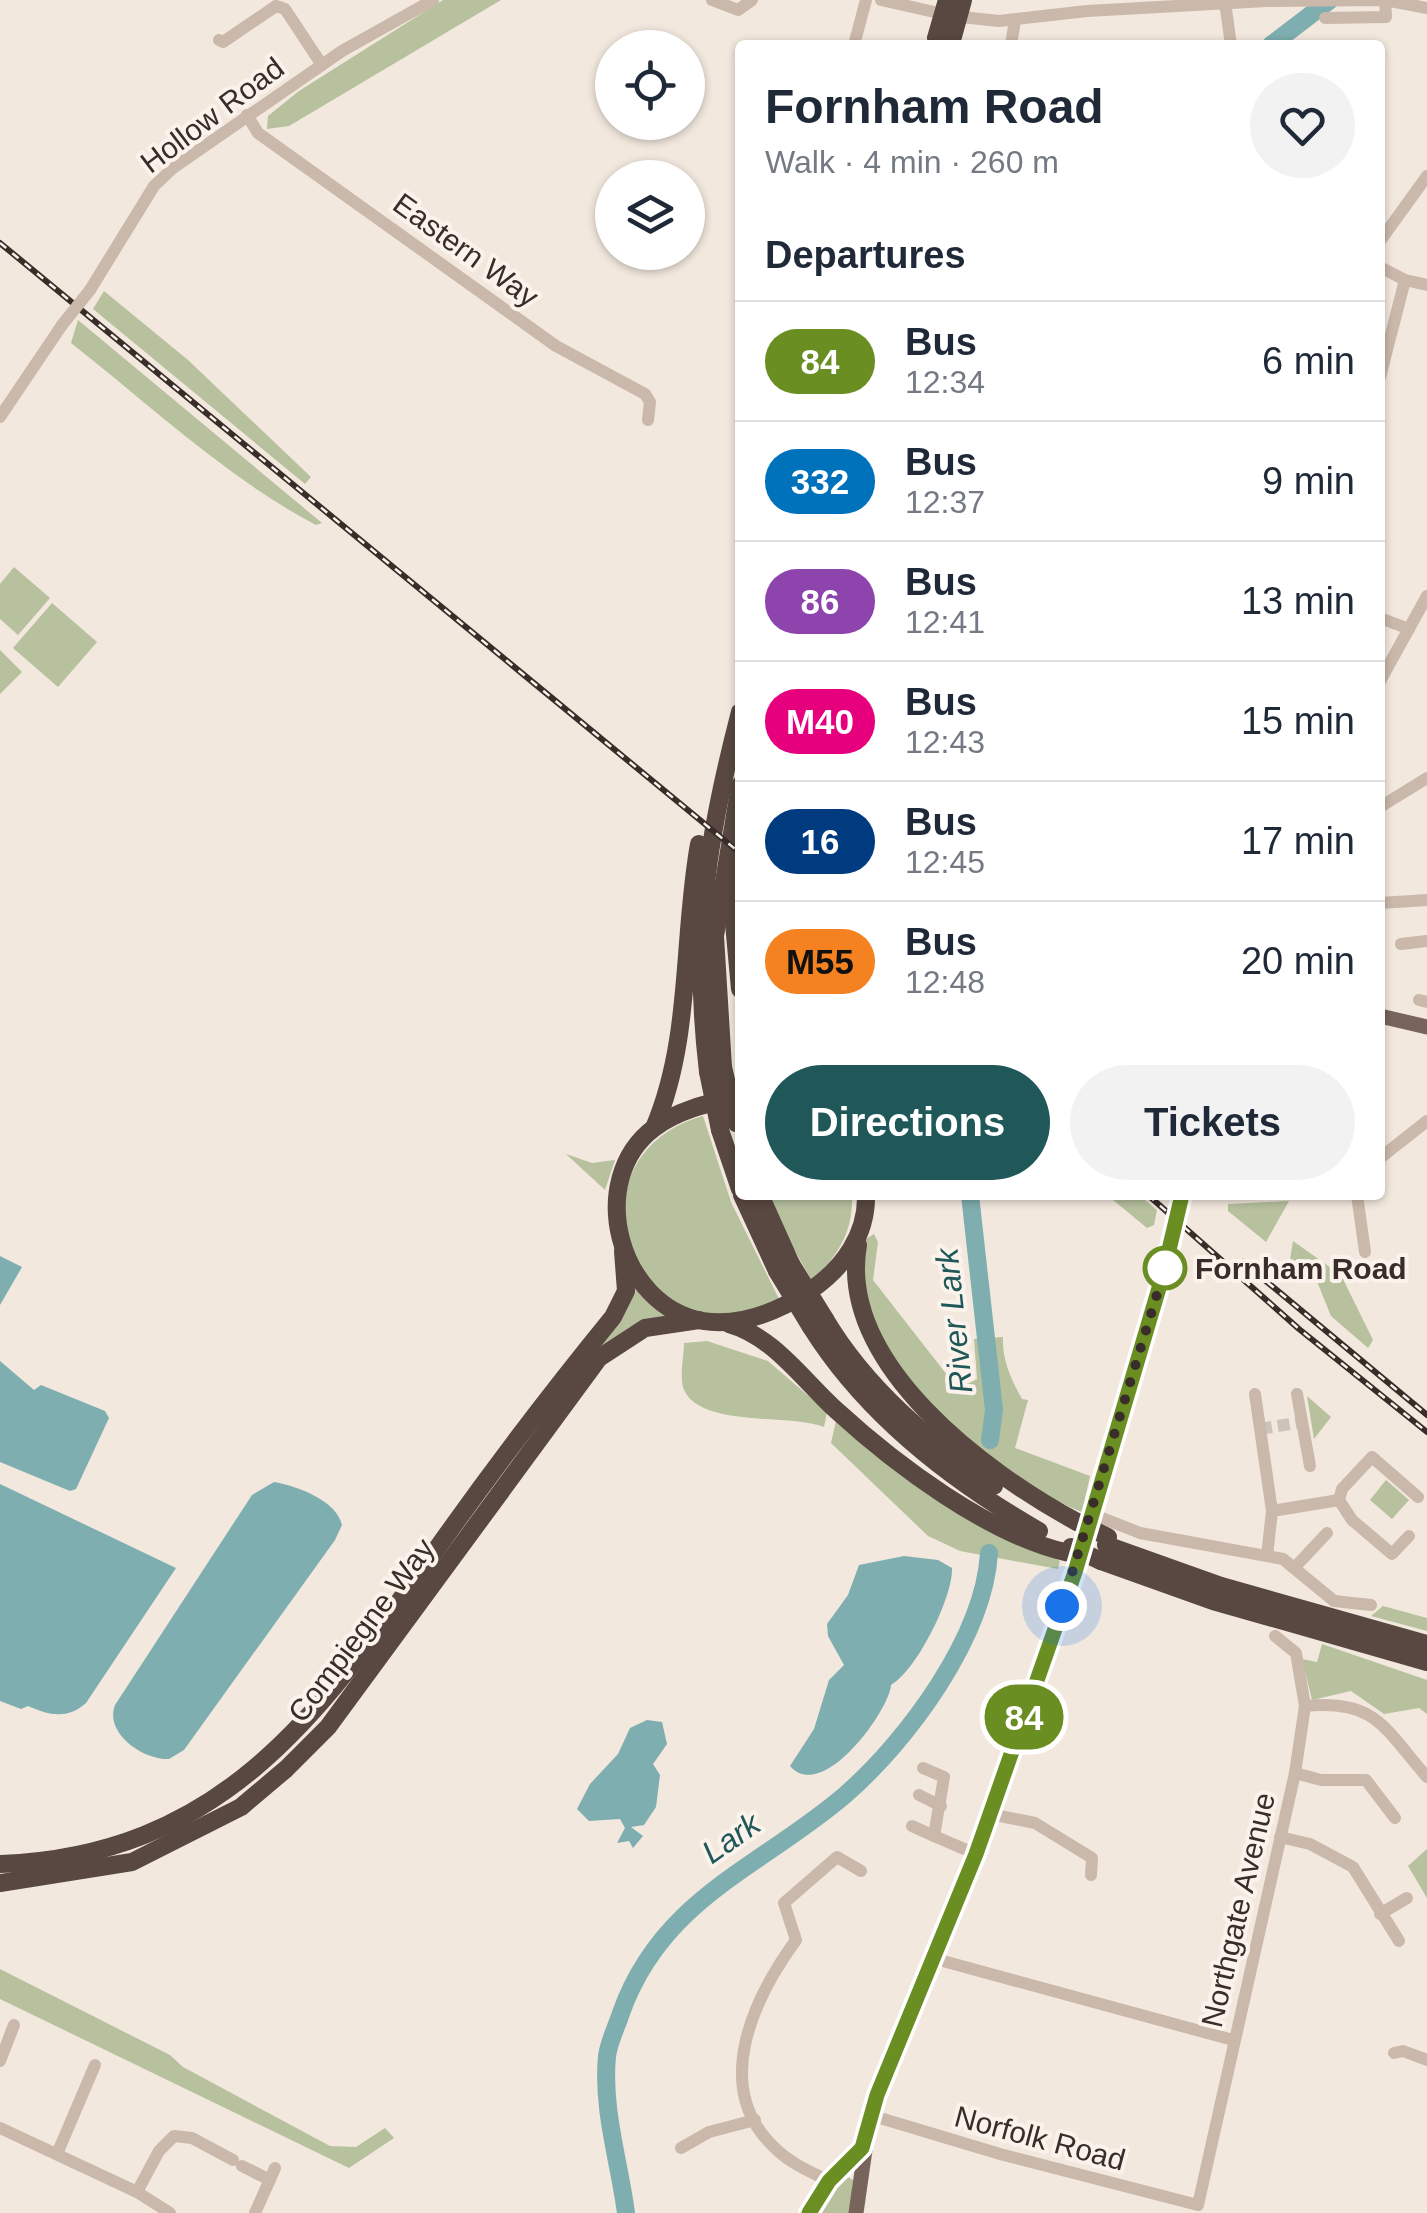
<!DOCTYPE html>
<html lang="en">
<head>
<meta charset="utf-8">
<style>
	body { margin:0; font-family:Arial,sans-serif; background:#f2f2f3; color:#1f2937; height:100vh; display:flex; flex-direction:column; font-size:38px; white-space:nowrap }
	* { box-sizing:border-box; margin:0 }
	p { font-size:32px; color:#747a83 }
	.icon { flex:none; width:55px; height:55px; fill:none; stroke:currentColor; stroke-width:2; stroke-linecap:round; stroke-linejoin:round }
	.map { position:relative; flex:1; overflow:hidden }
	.panel { position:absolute; left:735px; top:40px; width:650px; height:1160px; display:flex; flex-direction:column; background:#fff; border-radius:10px; box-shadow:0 2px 8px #0004 }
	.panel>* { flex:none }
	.badge { padding:0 20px; border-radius:32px; font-size:35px; line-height:65px }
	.controls { position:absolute; left:595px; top:30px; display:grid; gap:20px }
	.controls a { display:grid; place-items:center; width:110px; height:110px; border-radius:50%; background:#fff; box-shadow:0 2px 8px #0004; font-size:50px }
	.you { position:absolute; width:50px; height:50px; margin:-25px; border:8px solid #fff; border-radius:50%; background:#1a73e8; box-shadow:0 0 0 15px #1a73e833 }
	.map>.badge { position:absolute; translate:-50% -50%; box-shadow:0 0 0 5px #fff }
	h2 { padding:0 30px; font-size:38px; line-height:90px }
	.round { display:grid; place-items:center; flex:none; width:105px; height:105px; border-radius:52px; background:#f2f2f3 }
	.overview { display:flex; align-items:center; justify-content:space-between; height:170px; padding:0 30px }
	h1 { font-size:48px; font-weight:700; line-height:75px }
	.action { display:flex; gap:20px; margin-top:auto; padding:20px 30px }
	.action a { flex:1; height:115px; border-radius:60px; background:#205759; color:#fff; font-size:40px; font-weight:700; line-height:115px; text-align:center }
	.action a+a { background:#f2f2f3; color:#1f2937 }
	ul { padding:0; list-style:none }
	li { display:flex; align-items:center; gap:30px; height:120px; padding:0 30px; border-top:2px solid #e0e1e3 }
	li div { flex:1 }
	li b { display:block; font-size:38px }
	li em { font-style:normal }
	li .badge { min-width:110px; font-weight:700; text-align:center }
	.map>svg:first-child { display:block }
	.green { fill:#b7c19e }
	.water { fill:#7eaeaf }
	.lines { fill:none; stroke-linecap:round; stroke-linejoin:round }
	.river { stroke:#7eaeaf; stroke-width:18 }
	.minor-tunnel { stroke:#cdc3ba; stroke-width:12; stroke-dasharray:12 6; stroke-linecap:butt }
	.minor { stroke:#cab8aa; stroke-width:12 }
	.major { stroke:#79645b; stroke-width:15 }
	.highway { stroke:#594741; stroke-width:18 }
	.rail-casing { stroke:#382d29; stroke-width:6 }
	.rail { stroke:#faf2eb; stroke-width:2.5; stroke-dasharray:8; stroke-linecap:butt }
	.minor-bridge { stroke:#cab8aa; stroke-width:12 }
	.highway-bridge { stroke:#594741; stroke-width:18 }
	.line-casing { stroke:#fff; stroke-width:22 }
	.line { stroke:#6b8e23; stroke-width:15 }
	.walk { stroke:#382d29; stroke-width:10; stroke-dasharray:0 18 }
	.stop-dot { fill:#fff; stroke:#6b8e23; stroke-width:5 }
	.labels { text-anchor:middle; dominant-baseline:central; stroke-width:8; stroke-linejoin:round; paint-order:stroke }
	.street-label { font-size:30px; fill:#382d29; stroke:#faf2eb }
	.stop-label { font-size:30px; font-weight:bold; fill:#382d29; stroke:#faf2eb; text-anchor:start }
	.water-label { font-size:32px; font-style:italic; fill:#205759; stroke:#faf2eb }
</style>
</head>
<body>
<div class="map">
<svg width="1427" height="2213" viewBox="0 0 1427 2213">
	<rect width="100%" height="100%" fill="#f2e8de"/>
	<g class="green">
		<path d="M443,0H501L289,126L267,129L268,116L299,91Z"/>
		<path d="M104,291L188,360L311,477L305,484L93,309Z"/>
		<path d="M78,320L322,523L316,525C228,479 149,404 71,343Z"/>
		<path d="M14,567L50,598L18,635L0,619V584Z"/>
		<path d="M52,603L97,642L58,687L13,648Z"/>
		<path d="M0,650L22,672L0,694Z"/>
		<path d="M703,1116L731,1202L780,1301C626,1369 560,1155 703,1116Z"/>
		<path d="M566,1154L592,1163L615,1160L605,1190Z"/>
		<path d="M763,1195H852C853,1233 838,1255 812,1281Z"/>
		<path d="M1107,1195H1139L1157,1210L1154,1225L1147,1228Z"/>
		<path d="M1289,1201L1266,1242L1228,1211V1204Z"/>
		<path d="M874,1234L878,1242L873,1280L958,1389L977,1379L974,1339L1003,1337C1002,1360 1011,1379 1022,1399L1028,1400L1015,1448L1090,1476L1082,1512C1002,1480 865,1371 859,1277C859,1265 864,1250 866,1239Z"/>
		<path d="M1293,1241L1341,1275L1373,1340L1368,1348L1331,1316L1316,1279L1289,1266Z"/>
		<path d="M630,1282L675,1317L630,1327L589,1356Z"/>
		<path d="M707,1341L768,1361L827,1412L824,1427C787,1413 702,1428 684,1390C679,1378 684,1356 684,1343Z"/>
		<path d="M1307,1396L1331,1417L1314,1439Z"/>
		<path d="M836,1421L1000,1532L1060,1561L1058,1569L960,1551L928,1536L831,1443Z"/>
		<path d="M1386,1480L1409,1500L1392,1519L1370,1500Z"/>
		<path d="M1383,1606L1427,1618V1631L1371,1616Z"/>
		<path d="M1322,1644L1427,1680V1714L1419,1708L1384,1714L1351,1691L1312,1700L1302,1659L1317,1662Z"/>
		<path d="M1427,1849V1898L1408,1866Z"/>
		<path d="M0,1969L170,2055L183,2067L330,2146L356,2147L385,2128L394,2138L349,2168L0,1999Z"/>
		<path d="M846,2176L853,2180L850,2213H815L840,2178Z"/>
	</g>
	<g class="water">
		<path d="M0,1256L22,1267L0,1305Z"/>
		<path d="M0,1361L34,1390L41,1385L105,1411L109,1418L76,1489L70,1491L0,1462Z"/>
		<path d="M274,1482C297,1486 336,1500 342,1525L335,1540L184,1750L169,1759C143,1760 104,1733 115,1705L252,1495Z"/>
		<path d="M0,1484L176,1568L86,1703C67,1720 49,1715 28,1706L21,1709L0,1701Z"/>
		<path d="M904,1556L938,1560L952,1568C953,1598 916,1671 891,1685C890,1709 823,1804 790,1766L814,1729L829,1680L844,1665L828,1636L827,1624L848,1595L859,1565Z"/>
		<path d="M647,1720L662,1722L667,1744L653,1764L660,1775L656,1807L644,1825L631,1827L643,1836L633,1848L629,1841L617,1843L625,1828L620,1819L589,1821L577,1809L590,1784L618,1754L630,1728Z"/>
	</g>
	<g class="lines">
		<g class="river">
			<path d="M1271,45L1330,0"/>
			<path d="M970,1195L994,1410L990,1440"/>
			<path d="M626,2213C619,2160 602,2110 607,2056C609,2041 617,2026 621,2013C662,1898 761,1867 845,1795C908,1740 984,1637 989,1553"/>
		</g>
		<path class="minor-tunnel" d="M1260,1429L1302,1422"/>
		<g class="minor">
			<path d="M712,0L738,10L752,0"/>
			<path d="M881,0L952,16L999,21L1087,11L1266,1L1385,0L1427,8"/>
			<path d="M1225,2L1231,45"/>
			<path d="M1325,18L1386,17L1385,0"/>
			<path d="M219,40L223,42L276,6L285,9L322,65"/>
			<path d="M854,45L866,0"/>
			<path d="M1011,45L1015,20"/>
			<path d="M247,115L258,133L556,346L645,394L650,402L648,420"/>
			<path d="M1380,241L1427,176"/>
			<path d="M1380,267L1405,280L1427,285"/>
			<path d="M90,290L154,186L173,168L342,51L433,0"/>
			<path d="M1380,377L1405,280"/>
			<path d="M0,417L62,325"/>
			<path d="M1380,618L1409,629"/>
			<path d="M1380,681L1427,596"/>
			<path d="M1380,807L1427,778"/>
			<path d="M1380,903L1427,900"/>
			<path d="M1401,944L1427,941"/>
			<path d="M1419,1000L1427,1002"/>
			<path d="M1380,1158L1427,1121"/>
			<path d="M1357,1195L1365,1252"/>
			<path d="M1255,1394L1272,1511L1267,1556"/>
			<path d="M1297,1394L1310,1466"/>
			<path d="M1272,1511L1339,1500"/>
			<path d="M1092,1514L1140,1533L1283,1559L1334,1601L1371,1605"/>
			<path d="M1409,1536L1392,1554L1352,1520L1339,1500L1342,1489L1372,1457L1418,1497"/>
			<path d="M1296,1566L1327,1533"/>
			<path d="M1305,1706C1376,1699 1384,1728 1427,1777"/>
			<path d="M923,1768L944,1777L934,1836L976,1854"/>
			<path d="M1295,1773L1321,1780H1366L1395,1818"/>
			<path d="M919,1795L941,1806"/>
			<path d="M990,1814L1035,1823L1092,1858L1091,1875"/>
			<path d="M912,1826L934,1836"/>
			<path d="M1280,1837L1310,1844L1353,1867L1399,1941"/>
			<path d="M1380,1914L1407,1898"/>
			<path d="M932,1958L1233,2040"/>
			<path d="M1394,2053L1403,2051L1427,2060"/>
			<path d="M0,2061L14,2025"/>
			<path d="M870,2115L1000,2154L1198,2205L1295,1773L1305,1706L1296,1653L1275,1636"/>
			<path d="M0,2128L137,2192L170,2213"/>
			<path d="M681,2148L709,2132L755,2120"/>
			<path d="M57,2154L95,2065"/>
			<path d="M242,2166L270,2180"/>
			<path d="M829,2181C811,2172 790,2163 776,2149C710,2089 753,1999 796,1940L784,1903L837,1857L861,1871"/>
			<path d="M137,2192L159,2151L174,2136L192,2138L233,2160"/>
			<path d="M255,2213L275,2168"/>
		</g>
		<g class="major">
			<path d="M1380,1016L1427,1027"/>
			<path d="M809,2213L829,2181L860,2151"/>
			<path d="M856,2213L870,2115L976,1854L1075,1571L1164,1271L1182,1195"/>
		</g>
		<g class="highway">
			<path d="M739,851L733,913L740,989"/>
			<path d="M723,1067L715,936L740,785"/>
			<path d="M708,1072C692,937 706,842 740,712"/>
			<path d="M740,1096C710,1103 679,1109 654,1128C585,1180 618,1306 703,1321C742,1327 779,1311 811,1290C843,1268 867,1235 866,1195"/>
			<path d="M654,1128C692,1039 682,938 699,844"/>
			<path d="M720,1130L740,1189"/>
			<path d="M742,1195L777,1271"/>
			<path d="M760,1195L791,1264"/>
			<path d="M858,1245C837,1364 986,1473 1077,1522"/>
			<path d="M825,1319C866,1388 929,1441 994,1486"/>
			<path d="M729,1324C773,1336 803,1380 836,1410C895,1464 990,1536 1069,1553"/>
			<path d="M811,1327C866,1415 950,1480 1039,1531"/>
			<path d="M1106,1545L1221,1586L1427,1644"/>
			<path d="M1101,1561L1213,1601L1427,1662"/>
			<path d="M0,1864C231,1855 327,1703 448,1533C500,1460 556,1387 613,1317L626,1291L623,1251"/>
			<path d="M0,1883L132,1862L241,1807L286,1769L328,1727L599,1358L645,1328L699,1320"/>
		</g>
		<g class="rail-casing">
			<g id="rail">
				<path d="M0,243L740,853"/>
				<path d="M1148,1195L1299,1329L1427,1432"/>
				<path d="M1243,1262L1427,1415"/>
			</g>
		</g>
		<use href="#rail" class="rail"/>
		<path class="minor-bridge" d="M62,325L90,290"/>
		<g class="highway-bridge">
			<path d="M936,38L947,0"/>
			<path d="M952,40L963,0"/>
			<path d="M723,1067L736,1123"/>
			<path d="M708,1072L720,1130"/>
			<path d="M791,1264L825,1319"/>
			<path d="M777,1271L811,1327"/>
			<path d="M1077,1522L1108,1537"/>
			<path d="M1071,1547L1101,1561"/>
		</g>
	</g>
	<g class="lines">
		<g class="line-casing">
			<path id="line" d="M809,2213L829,2181L862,2148L877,2095L976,1854L1075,1572L1164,1271L1182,1195"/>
		</g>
		<use href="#line" class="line"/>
		<path class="walk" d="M1062,1606L1165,1268"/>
	</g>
	<circle class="stop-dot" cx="1165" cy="1268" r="20"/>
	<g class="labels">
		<g class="street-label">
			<text transform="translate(212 115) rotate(-37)">Hollow Road</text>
			<text transform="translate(466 250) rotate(36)">Eastern Way</text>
			<text transform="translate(361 1630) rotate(-53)">Compiegne Way</text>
			<text transform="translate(1238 1910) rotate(-77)">Northgate Avenue</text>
			<text transform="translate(1040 2138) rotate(15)">Norfolk Road</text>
		</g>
		<g class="stop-label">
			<text x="1195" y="1268">Fornham Road</text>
		</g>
		<g class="water-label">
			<text transform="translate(954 1321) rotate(-96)">River Lark</text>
			<text transform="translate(731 1838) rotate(-35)">Lark</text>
		</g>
	</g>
</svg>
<div class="controls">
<a><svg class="icon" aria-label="locate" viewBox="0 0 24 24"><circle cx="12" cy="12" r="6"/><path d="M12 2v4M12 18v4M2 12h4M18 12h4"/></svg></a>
<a><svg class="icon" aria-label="layers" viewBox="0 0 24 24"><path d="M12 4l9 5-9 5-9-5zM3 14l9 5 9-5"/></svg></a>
</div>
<div class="you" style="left:1062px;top:1606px"></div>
<b class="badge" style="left:1024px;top:1717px;background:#6b8e23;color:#fff">84</b>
<section class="panel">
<div class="overview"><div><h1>Fornham Road</h1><p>Walk · 4 min · 260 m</p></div><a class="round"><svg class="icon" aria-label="heart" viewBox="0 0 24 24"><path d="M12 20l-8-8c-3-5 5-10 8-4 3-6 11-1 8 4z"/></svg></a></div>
<h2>Departures</h2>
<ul>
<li><span class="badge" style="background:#6b8e23;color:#fff">84</span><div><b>Bus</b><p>12:34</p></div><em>6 min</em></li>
<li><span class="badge" style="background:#0072bc;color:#fff">332</span><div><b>Bus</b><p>12:37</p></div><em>9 min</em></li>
<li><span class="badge" style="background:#8e44ad;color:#fff">86</span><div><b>Bus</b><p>12:41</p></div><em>13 min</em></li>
<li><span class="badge" style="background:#e6007e;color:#fff">M40</span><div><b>Bus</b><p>12:43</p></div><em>15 min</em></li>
<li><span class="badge" style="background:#003b80;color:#fff">16</span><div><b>Bus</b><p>12:45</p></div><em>17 min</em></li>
<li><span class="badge" style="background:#f58220;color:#111">M55</span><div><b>Bus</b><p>12:48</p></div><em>20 min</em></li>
</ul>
<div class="action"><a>Directions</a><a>Tickets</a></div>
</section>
</div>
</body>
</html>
